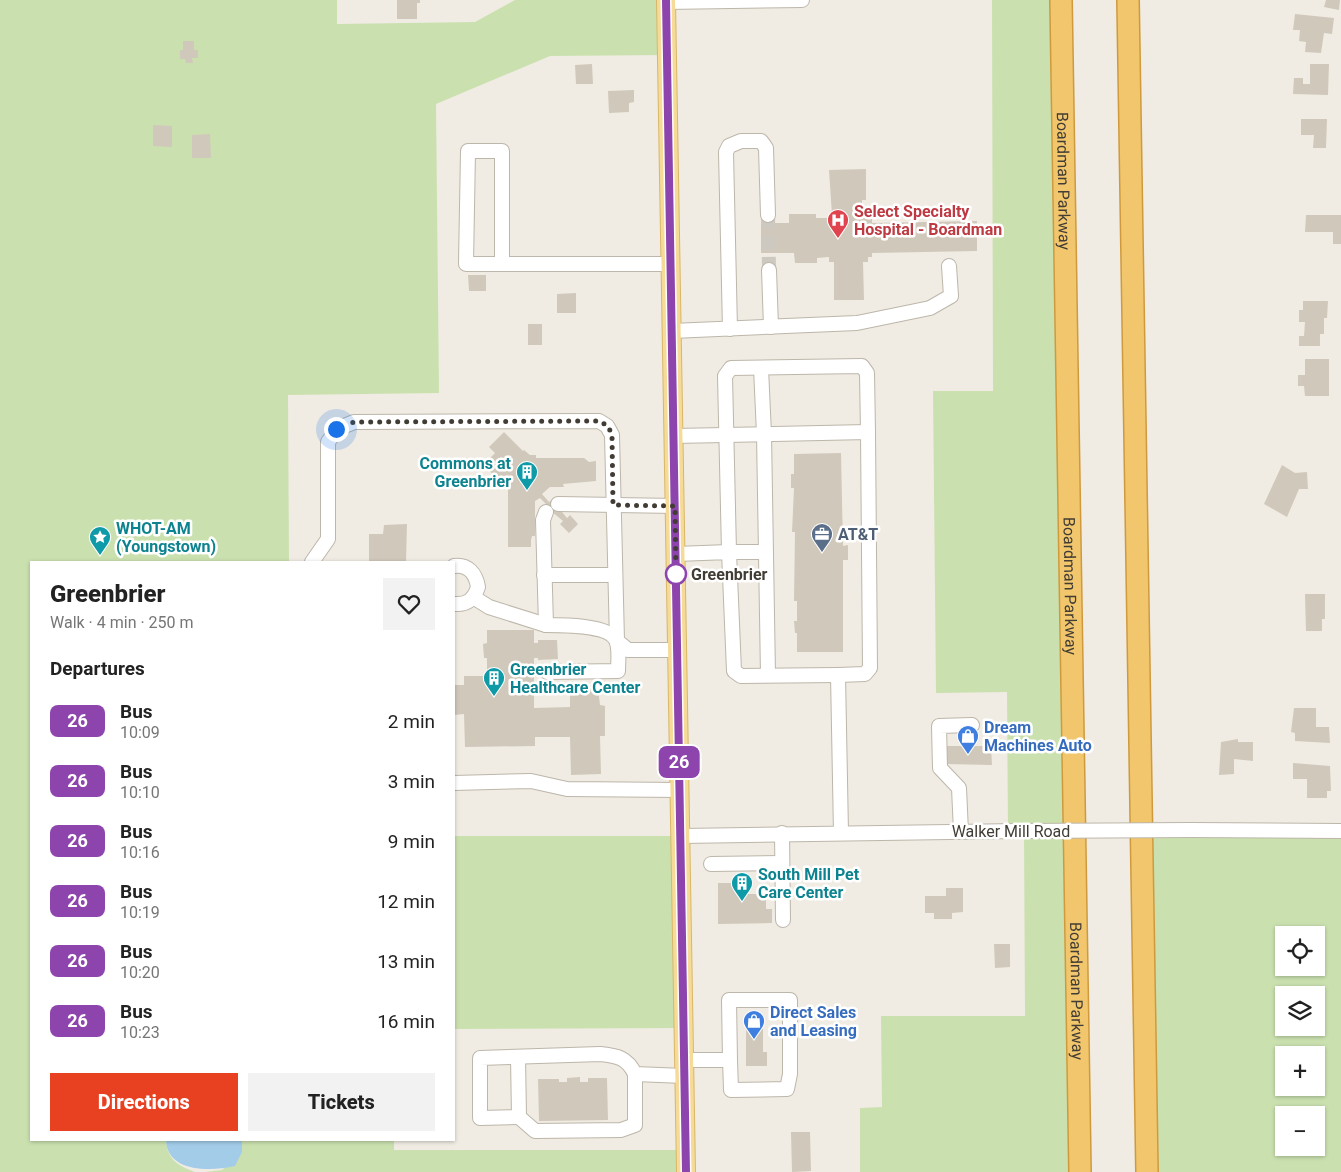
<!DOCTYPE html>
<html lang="en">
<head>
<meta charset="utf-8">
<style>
	body { margin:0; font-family:Roboto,sans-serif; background:#f2f2f2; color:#222; height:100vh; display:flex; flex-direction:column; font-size:19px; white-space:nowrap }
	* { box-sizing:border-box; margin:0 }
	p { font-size:16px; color:#767676 }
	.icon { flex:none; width:28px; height:28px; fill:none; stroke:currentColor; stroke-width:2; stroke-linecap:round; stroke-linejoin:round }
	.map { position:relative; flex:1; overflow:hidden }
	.panel { position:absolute; left:30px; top:561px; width:425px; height:580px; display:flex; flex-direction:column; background:#fff; border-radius:0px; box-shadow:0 1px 4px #0004 }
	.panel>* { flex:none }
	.badge { padding:0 10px; border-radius:8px; font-size:18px; line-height:32px }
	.buttons { position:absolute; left:1275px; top:926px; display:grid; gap:10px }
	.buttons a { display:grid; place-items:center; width:50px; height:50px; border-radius:0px; background:#fff; box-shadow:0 1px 4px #0004; font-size:25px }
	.you { position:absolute; width:25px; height:25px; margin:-12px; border:4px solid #fff; border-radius:50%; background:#1a73e8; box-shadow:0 0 0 8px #1a73e833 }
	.map>.badge { position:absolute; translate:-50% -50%; box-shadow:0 0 0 2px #fff }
	h2 { padding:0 20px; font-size:19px; line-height:45px }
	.round { display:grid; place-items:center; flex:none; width:52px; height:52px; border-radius:0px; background:#f2f2f2 }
	.headline { display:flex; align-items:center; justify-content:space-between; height:85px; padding:0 20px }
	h1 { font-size:24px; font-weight:800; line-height:38px }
	.cta { display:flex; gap:10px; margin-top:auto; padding:10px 20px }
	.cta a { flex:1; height:58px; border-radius:0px; background:#e84122; color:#fff; font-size:20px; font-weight:800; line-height:58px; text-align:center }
	.cta a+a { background:#f2f2f2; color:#222 }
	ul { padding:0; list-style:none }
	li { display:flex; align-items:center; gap:15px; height:60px; padding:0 20px }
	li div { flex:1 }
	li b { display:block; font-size:19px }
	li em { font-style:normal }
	li .badge { min-width:55px; font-weight:700; text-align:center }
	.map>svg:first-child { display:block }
	.green { fill:#cae1af; fill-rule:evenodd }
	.water { fill:#a3cce9 }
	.building { fill:#d0c8ba }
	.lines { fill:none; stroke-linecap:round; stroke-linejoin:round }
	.minor-tunnel { stroke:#cdc9c0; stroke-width:14; stroke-dasharray:14 7; stroke-linecap:butt }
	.minor-casing { stroke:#bdb6aa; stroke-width:16 }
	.major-casing { stroke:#d8b769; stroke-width:20 }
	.highway-casing { stroke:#cf9a3e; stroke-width:24 }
	.minor { stroke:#fff; stroke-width:14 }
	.major { stroke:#f5db97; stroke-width:18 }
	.highway { stroke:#f1c66d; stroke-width:21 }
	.minor-bridge-casing { stroke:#bdb6aa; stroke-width:16; stroke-linecap:butt }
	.minor-bridge { stroke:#fff; stroke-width:14 }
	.line-casing { stroke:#fff; stroke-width:11 }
	.line { stroke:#8e44ad; stroke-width:8 }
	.walk { stroke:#413c34; stroke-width:5; stroke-dasharray:0 9 }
	.stop-dot { fill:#fff; stroke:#8e44ad; stroke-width:2.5 }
	.labels { text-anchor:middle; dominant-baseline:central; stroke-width:5; stroke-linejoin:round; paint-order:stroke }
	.street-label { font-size:16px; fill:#413c34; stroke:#fff }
	.health-label { font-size:16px; font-weight:bold; fill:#be3a42; stroke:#fff; text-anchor:start }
	.culture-label { font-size:16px; font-weight:bold; fill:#0d838f; stroke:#fff; text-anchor:start }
	.service-label { font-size:16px; font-weight:bold; fill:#4e5e75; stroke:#fff; text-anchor:start }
	.stop-label { font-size:16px; font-weight:bold; fill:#413c34; stroke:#fff; text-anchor:start }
	.shop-label { font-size:16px; font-weight:bold; fill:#366cbe; stroke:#fff; text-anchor:start }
</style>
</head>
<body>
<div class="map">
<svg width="1341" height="1172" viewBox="0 0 1341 1172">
	<rect width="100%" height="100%" fill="#f0ece3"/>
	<g class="green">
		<path d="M0,0H337V24L475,22L515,0H666L667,55L550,56L436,104L439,393L288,395L289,562H31V1140H166C167,1160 179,1166 195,1172H0Z"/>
		<path d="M992,0H1061L1080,1172H860V1108L882,1107L881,1016H1025L1024,831H1008L1007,692L936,693L933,391H993Z"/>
		<path d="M1141,831H1341V1172H1147ZM1284,935H1316V968H1284ZM1284,995H1316V1028H1284ZM1284,1055H1316V1088H1284ZM1284,1115H1316V1148H1284Z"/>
		<path d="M454,836H681L683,1028L454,1029Z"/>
		<path d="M242,1140H394V1150H685L686,1172H205L222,1170L242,1152Z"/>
	</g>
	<path class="water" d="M166,1140H242V1152L235,1166C209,1172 167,1172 166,1140Z"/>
	<g class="building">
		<path d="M397,0H420V3H417V19H397Z"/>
		<path d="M1326,0H1340L1339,10L1324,7Z"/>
		<path d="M1295,14L1334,18L1332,34L1324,33L1321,53L1305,52L1306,42L1299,41L1300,30H1293Z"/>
		<path d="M183,41H194V50H198V58H192L193,63H186L185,59H180V50H183Z"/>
		<path d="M592,64L593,84H576L575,65Z"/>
		<path d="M1310,64H1329L1328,95L1293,94L1294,78H1303V84H1310Z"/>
		<path d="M634,90V102L629,103V112L609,113L608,91Z"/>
		<path d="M1301,119H1327L1326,148H1313L1314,135H1301Z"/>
		<path d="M153,125L172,126V147L153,146Z"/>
		<path d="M210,134L211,158H192V135Z"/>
		<path d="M866,169V200H862V214H867V219H872V223L977,221V251L872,253V257H868V262H863L864,300H834V262H829V257L817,258V263H795L794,253H761V223H789V214H816V218H828V215H832L829,170Z"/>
		<path d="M1306,215H1341V244H1333V232H1305Z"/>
		<path d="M468,275H486V291H469Z"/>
		<path d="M576,293V313H557V294Z"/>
		<path d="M1303,301H1328L1327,318H1324V334H1320V346H1299V336H1304L1305,322H1299V310H1303Z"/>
		<rect x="528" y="324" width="14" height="21"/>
		<path d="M1305,359H1329V396H1305L1304,386H1298V375H1305Z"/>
		<path d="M504,432L523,451L524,450L530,455H536V458H584L589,462L596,461V481L563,484L564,487H550L542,494L549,502L552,500L567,518L570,515L578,524L569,533L560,524L563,521L545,506L546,504L540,498L535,501V536H532L531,540V547H508V482L500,487L494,481L497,478L483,465L495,453L489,447Z"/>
		<path d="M841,453L843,546L848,545V560H843V652H797V633H795L794,621H797V601H794L795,532H792L794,488H791V474H794V454Z"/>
		<path d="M1282,465L1295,473L1307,472L1308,489H1299L1287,517L1264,504Z"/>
		<path d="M407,524L406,562H369V534H383L384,525Z"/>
		<path d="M1305,594H1325V619H1322V631H1306Z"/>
		<path d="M487,630H534V643H538V640H557L558,659L538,660V658H534V670H525V676H534V708L570,707V688H598L600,705L605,706V736H600L601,774L571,775L570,737H535V746L465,747L464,714L454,715V685H464V676H496L495,671H487V658H484L483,644L487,643Z"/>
		<path d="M1294,708H1316V727H1329L1330,743L1295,741V733L1291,732Z"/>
		<path d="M1238,739V742H1253V761L1234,759V774L1219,775L1221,742Z"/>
		<path d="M943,746H991L992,765L945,764Z"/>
		<path d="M1293,763L1330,766L1331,791H1327V798H1307V779H1293Z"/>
		<path d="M718,883H745L746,894H766V909H772V923L718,924Z"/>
		<path d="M946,888H963V912L952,913V919H934V913H925V896H946Z"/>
		<path d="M994,944H1010V967L995,968Z"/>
		<path d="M746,1029H763V1052H767V1066H746Z"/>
		<path d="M580,1077V1082H588V1078H607L608,1120L539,1121L538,1079H559V1082H567V1078Z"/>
		<path d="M791,1132H810L811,1171L792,1172Z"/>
	</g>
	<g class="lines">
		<path class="minor-tunnel" d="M768,215L769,270"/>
		<g class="minor-casing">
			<g id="minor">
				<path d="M666,2L802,0"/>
				<path d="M502,264V151H468L466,264H671"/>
				<path d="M769,270L771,327"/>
				<path d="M730,329L726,152L729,146L741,141H761L766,148L768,215"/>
				<path d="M672,331L857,323L930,308L951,296L949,266"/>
				<path d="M761,368L764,434L768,675"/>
				<path d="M673,436L868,432L870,668L865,674L838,675L841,833"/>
				<path d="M558,504L675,506"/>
				<path d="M546,512L543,520L546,625C562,625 609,625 616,640C620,648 618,662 618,671L547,672"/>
				<path d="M765,552H729L725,376L731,368L862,366L867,373L868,432"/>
				<path d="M676,554L729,552L734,671L741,676L838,675"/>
				<path d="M312,562L328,539V442L337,429L354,422L599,421L607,426L612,435L617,641L628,650H677"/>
				<path d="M454,566C468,564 476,574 478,587C474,600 467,605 454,604"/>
				<path d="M544,575H615"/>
				<path d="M473,597L489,607L546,625"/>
				<path d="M454,783L531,781L567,789L680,790"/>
				<path d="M1190,830L1341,831"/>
				<path d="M961,832L959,788L940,768L939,726L972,725"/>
				<path d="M782,833L783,920"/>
				<path d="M681,836L1024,831"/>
				<path d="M711,864L782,863"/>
				<path d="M518,1057L519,1117L480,1118V1058L600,1054C617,1056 627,1057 635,1074L684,1076"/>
				<path d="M684,1060H730L731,1090L787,1089L790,1074V1000H729L730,1060"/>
				<path d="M519,1117L535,1131L621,1130L635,1125V1074"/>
			</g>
		</g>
		<g class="major-casing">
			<path id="major" d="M666,0L686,1172"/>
		</g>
		<g class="highway-casing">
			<g id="highway">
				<path id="s1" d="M1061,0L1080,1172"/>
				<path d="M1128,0L1147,1172"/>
			</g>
		</g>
		<use href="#minor" class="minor"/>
		<use href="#major" class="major"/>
		<use href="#highway" class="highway"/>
		<g class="minor-bridge-casing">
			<path id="minor-bridge" d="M1024,831L1190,830"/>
		</g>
		<use href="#minor-bridge" class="minor-bridge"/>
	</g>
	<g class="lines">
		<g class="line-casing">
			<path id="line" d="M666,0L686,1172"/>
		</g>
		<use href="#line" class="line"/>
		<path class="walk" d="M336,429L354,422L599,421L608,426L612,435L613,505L675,506L676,574"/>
	</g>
	<defs>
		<g id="hospital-pin" transform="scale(1.125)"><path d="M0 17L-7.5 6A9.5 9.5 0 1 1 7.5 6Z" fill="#e0444e" stroke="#fff"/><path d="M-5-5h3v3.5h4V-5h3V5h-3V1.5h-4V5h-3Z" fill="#fff"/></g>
		<g id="building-pin" transform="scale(1.125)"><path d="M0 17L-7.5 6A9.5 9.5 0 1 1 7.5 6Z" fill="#0f9aa8" stroke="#fff"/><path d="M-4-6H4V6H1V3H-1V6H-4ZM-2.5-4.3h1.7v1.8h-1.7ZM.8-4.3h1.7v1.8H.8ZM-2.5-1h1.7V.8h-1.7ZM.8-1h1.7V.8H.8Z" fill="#fff"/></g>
		<g id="office-pin" transform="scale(1.125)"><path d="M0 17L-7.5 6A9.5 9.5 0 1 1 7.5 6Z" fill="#5c6f8a" stroke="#fff"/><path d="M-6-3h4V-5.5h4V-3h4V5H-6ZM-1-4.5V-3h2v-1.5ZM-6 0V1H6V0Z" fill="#fff"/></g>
		<g id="sight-pin" transform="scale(1.125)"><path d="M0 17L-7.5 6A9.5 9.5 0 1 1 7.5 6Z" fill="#0f9aa8" stroke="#fff"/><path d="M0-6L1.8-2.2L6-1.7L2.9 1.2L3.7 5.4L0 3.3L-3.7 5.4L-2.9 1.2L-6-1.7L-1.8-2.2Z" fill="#fff"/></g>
		<g id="shop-pin" transform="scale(1.125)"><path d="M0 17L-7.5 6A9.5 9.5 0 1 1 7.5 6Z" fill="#3f7fe0" stroke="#fff"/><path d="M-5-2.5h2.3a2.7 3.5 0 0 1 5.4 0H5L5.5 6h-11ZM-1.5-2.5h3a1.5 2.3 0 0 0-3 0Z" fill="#fff"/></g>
	</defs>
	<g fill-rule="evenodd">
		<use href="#hospital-pin" x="838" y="220"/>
		<use href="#building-pin" x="527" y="472"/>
		<use href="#office-pin" x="822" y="534"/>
		<use href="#sight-pin" x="100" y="537"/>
		<use href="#building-pin" x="494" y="678"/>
		<use href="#shop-pin" x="968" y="736"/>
		<use href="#building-pin" x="742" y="883"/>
		<use href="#shop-pin" x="754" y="1021"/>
	</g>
	<circle class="stop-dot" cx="676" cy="574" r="10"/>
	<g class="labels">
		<g class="street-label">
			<text stroke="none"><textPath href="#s1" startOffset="181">Boardman Parkway</textPath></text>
			<text stroke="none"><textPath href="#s1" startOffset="586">Boardman Parkway</textPath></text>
			<text x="1011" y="831">Walker Mill Road</text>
			<text stroke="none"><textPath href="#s1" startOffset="991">Boardman Parkway</textPath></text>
		</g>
		<g class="health-label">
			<text x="854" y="211">Select Specialty<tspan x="854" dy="18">Hospital - Boardman</tspan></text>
		</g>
		<g class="culture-label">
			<text x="511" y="463" text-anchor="end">Commons at<tspan x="511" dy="18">Greenbrier</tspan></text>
			<text x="116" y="528">WHOT-AM<tspan x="116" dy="18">(Youngstown)</tspan></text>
			<text x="510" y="669">Greenbrier<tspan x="510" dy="18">Healthcare Center</tspan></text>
			<text x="758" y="874">South Mill Pet<tspan x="758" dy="18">Care Center</tspan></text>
		</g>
		<g class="service-label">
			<text x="838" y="534">AT&amp;T</text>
		</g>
		<g class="stop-label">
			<text x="691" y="574">Greenbrier</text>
		</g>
		<g class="shop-label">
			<text x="984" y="727">Dream<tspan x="984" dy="18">Machines Auto</tspan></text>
			<text x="770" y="1012">Direct Sales<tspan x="770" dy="18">and Leasing</tspan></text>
		</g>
	</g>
</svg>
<div class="buttons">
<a><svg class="icon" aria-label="locate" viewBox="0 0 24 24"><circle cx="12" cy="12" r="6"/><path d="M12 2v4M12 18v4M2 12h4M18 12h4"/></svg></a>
<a><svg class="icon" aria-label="layers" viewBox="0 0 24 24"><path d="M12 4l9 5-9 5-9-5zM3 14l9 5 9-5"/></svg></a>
<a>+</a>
<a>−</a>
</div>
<div class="you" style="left:336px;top:429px"></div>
<b class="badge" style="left:679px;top:762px;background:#8e44ad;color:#fff">26</b>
<section class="panel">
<div class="headline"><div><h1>Greenbrier</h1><p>Walk · 4 min · 250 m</p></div><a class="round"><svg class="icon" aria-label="heart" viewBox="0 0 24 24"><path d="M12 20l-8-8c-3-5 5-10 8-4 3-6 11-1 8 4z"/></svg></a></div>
<h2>Departures</h2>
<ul>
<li><span class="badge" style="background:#8e44ad;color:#fff">26</span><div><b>Bus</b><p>10:09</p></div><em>2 min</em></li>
<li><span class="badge" style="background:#8e44ad;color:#fff">26</span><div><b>Bus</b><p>10:10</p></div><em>3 min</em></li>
<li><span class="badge" style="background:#8e44ad;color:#fff">26</span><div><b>Bus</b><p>10:16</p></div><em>9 min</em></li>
<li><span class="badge" style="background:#8e44ad;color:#fff">26</span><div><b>Bus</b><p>10:19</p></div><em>12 min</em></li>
<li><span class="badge" style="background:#8e44ad;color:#fff">26</span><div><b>Bus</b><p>10:20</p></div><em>13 min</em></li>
<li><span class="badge" style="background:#8e44ad;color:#fff">26</span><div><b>Bus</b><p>10:23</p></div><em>16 min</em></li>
</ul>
<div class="cta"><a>Directions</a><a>Tickets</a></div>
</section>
</div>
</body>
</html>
